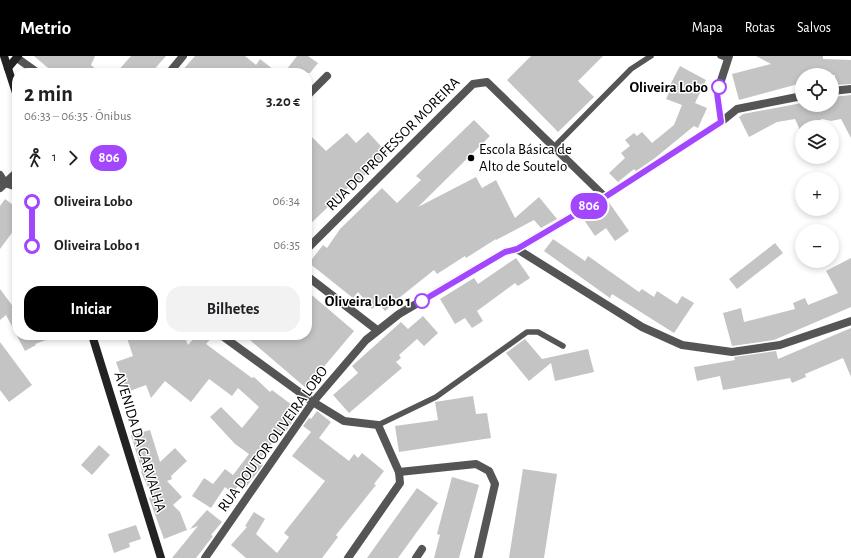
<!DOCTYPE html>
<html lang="pt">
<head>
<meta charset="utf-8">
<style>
	body { margin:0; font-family:"Alegreya Sans",sans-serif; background:#f2f2f2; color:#202124; height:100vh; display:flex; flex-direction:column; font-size:15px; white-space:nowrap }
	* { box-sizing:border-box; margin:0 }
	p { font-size:13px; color:#757577 }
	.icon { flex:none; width:22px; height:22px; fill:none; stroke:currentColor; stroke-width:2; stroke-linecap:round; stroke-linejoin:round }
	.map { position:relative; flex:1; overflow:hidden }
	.sheet { position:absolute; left:12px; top:12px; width:300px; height:272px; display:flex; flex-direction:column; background:#fff; border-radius:16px; box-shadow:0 2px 6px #0003 }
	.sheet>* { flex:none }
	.badge { padding:0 8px; border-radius:13px; font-size:14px; line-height:26px }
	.tools { position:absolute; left:795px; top:12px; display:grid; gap:8px }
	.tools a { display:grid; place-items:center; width:44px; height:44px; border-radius:50%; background:#fff; box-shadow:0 2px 6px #0003; font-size:20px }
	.map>.badge { position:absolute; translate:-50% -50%; box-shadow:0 0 0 2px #fff }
	.legs { display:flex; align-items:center; gap:6px; height:44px; padding:0 12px; font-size:13px }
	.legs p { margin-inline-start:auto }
	.summary { display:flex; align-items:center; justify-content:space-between; height:68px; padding:0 12px }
	h1 { font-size:22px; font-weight:600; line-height:30px }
	.action { display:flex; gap:8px; margin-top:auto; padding:8px 12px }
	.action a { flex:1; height:46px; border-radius:16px; background:#000; color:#fff; font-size:16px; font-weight:600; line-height:46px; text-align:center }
	.action a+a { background:#f2f2f2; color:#202124 }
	ul { padding:0 12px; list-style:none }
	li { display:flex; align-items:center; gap:14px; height:44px; font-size:15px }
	li i { display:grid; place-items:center; width:6px; height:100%; margin:0 5px; background:currentColor }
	li i::after { content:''; width:10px; height:10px; margin:-5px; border:3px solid; border-radius:50%; background:#fff }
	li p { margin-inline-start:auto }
	li:first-child i { background:linear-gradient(#0000 50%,currentColor 0) }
	li:last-child i { background:linear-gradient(currentColor 50%,#0000 0) }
	header { display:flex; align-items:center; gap:24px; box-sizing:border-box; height:56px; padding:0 20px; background:#000; color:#fff }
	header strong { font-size:19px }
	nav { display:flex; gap:22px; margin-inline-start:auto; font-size:14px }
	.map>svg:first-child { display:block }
	.building { fill:#c4c4c4 }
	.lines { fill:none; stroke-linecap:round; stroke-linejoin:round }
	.lane { stroke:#555; stroke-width:5.5 }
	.street { stroke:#555; stroke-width:8 }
	.secondary { stroke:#222; stroke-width:8 }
	.line-1-casing { stroke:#fff; stroke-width:9 }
	.line-1 { stroke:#a347ff; stroke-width:6 }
	.stop-1-dot { fill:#fff; stroke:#a347ff; stroke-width:2 }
	.poi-dot { fill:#000; stroke:#fff; stroke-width:1.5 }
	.labels { text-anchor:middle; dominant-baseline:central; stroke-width:3; stroke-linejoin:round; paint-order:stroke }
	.stop-label { font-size:15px; font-weight:bold; fill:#000; stroke:#fff; text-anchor:end }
	.street-label { font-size:15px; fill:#000; stroke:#fff }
	.poi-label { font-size:15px; fill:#000; stroke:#fff; text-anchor:start }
</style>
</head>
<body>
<header>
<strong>Metrio</strong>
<nav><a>Mapa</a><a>Rotas</a><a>Salvos</a></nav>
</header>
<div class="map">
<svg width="851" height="502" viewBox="0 0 851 502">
	<rect width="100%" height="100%" fill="#fff"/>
	<g class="building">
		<path d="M34,0H95L91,9L101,17H54Z"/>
		<path d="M131,0H166L151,17H116Z"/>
		<path d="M195,0H245L256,9L260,3L278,17H180Z"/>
		<path d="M297,0H308L318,7L310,17H284Z"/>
		<path d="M531,0H603L578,25L594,41L558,76L507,24Z"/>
		<path d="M756,0H823V3L851,4V28L835,29V19H802V27L739,44L732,18L771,8Z"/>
		<path d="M680,10L706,24L695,47L707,52L698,72L694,70L655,102L636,115L634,113L618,126L609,117L625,102L621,97L630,90L625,84L634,77L637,80L642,76L652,87L674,69L682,49L666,43L672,30L670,29Z"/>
		<path d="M851,39V82L841,63L831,65L822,63L807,71H802L800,74L795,63L777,66L749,81L739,61L743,58L802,47V49H832V41Z"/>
		<path d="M474,64L490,80L418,151L476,121L482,132L496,124L515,162L539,141L557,163L541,172L534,164L496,184V183L466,202L465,200L437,218L434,214L394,246L395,247L385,255L379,248L372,253L358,236L353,242L309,207L323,189L327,192L340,173L382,132L397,147L421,124L416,120Z"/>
		<path d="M307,76L326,95L347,77L356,87L368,76L388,98L355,128L354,126L307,171Z"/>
		<path d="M5,143L17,152V170L0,193V150Z"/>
		<path d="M608,145L629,175L615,185L606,172L595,180L582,161Z"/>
		<path d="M553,183L585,205L588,200L639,236L642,233L654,241L657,235L677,248L682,240L694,247L674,277L612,238L610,242L544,195Z"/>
		<path d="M775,187L783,197L737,233L729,223Z"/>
		<path d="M516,202L530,222L518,230L515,227L477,255L483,265L472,272L465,262L455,268L440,243L474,222L478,228Z"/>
		<path d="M851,202V251L774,284L732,290L723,257L741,252L744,266L795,253L793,247L805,242L808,249L838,237L826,215Z"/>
		<path d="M0,233L17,256V279H55V281L35,288L36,289L25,295L6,259L0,264Z"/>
		<path d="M307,235L354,275L306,332L244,279H307Z"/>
		<path d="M423,260L438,277L424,290L417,283L399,299L401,302L396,306L402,312L349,357L333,339L358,317L352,310L401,266L408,273Z"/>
		<path d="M851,272V321L843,302L805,318L806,321L792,327L790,322L723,334L720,320L697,325L694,311L735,304L734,301L776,295L778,303Z"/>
		<path d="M126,279H184L188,289L197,279H214L206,288L252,322L254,321L270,336L272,334L300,355L286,375L284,373L258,405L263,409L246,431L241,427L232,437L225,431L211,452L192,440L204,422L213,428L225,413L233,419L249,398L235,388L210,361L221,351L242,372L259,351L238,332L232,340L209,323L191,346L165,325L151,342L146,329L127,336L116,306L133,300Z"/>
		<path d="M525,283L542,303L588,293L594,316L555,325L551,307L529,325L506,297Z"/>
		<path d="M0,286L32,329L9,346L0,334Z"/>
		<path d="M473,340L476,358L487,357L491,382L399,396L395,370L438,364L435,346Z"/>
		<path d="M317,355L331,366L319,382L349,405L354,398L358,402L362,397L384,415L374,428L376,429L336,479L338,481L322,502H246L231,489L247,471L245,470L254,456L265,463L256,478L277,497L289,481L284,477L325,425L292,400L311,376L303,370L309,362L311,363Z"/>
		<path d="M150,374L160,406L175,392L187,405L171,420L172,423L167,425L182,441L173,449L180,456L187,474L164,483L149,442L152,440L141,416L142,415L131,379Z"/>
		<path d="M99,389L110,399L92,419L81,409Z"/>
		<path d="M523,413L557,418L544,502H509Z"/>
		<path d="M452,421L479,429L459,502H434L440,479L437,478Z"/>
		<path d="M417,432L438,447L398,502H367Z"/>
		<path d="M207,454L222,466L211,479L213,480L196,502H172L198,470L190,473Z"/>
		<path d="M136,469L141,483L129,487L130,491L114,497L108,478Z"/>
	</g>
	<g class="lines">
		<g class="lane">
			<path d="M720,0L728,3"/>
			<path d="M554,91L631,13L651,0"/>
			<path d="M378,369L436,341L527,276H538L563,290"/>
		</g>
		<g class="street">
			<path d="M17,2L38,17"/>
			<path d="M169,17L183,0"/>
			<path d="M832,35L851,33"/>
			<path d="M307,40L327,20"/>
			<path d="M721,66L717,37L729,0"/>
			<path d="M0,119L5,127L17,131"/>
			<path d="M0,132L17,116"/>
			<path d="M307,193L473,28L487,26L605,141"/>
			<path d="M517,193L642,271L682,289L732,296L780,289L851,265"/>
			<path d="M307,220L377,274"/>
			<path d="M221,279L313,346L344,365L378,369L399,416L400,427L348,502"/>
			<path d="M399,416L476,408L489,415L495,428L478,502"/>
			<path d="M205,502L313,346L366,284L399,258L505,196L517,193L605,141L721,66L737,53L802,40"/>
			<path d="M416,502L422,493"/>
		</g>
		<g class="secondary">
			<path d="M4,0L17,40"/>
			<path d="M8,12L18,0"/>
			<path d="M92,279L161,502"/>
		</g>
	</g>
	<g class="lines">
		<g class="line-1-casing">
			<path id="line-1" d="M422,245L505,196L517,193L605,141L721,66L717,37L719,31"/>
		</g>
		<use href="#line-1" class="line-1"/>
	</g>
	<g class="stop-1-dot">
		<circle cx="719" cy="31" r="7"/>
		<circle cx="422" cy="245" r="7"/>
	</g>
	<circle class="poi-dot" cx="471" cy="102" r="4"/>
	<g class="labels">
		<g class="stop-label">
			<text x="708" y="31">Oliveira Lobo</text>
			<text x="411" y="245">Oliveira Lobo 1</text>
		</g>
		<g class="street-label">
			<text transform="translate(393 88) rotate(-45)">RUA DO PROFESSOR MOREIRA</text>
			<text transform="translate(273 383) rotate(-54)">RUA DOUTOR OLIVEIRA LOBO</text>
			<text transform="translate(140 386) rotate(73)">AVENIDA DA CARVALHA</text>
		</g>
		<g class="poi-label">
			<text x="479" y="93">Escola Básica de<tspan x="479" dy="17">Alto de Soutelo</tspan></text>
		</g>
	</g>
</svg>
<div class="tools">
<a><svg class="icon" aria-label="locate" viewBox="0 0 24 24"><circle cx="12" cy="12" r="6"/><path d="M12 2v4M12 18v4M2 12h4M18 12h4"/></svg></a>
<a><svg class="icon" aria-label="layers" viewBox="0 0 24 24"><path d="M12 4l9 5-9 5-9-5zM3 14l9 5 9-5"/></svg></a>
<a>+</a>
<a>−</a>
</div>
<b class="badge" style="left:589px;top:150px;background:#a347ff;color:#fff">806</b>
<section class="sheet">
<div class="summary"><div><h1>2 min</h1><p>06:33 – 06:35 · Ônibus</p></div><b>3.20 €</b></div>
<div class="legs"><svg class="icon" aria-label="walk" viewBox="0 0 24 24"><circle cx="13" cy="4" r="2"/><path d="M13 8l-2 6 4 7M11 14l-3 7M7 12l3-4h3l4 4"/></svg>1<svg class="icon" aria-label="forward" viewBox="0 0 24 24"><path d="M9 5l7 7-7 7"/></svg><b class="badge" style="background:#a347ff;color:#fff">806</b></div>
<ul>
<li><i style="color:#a347ff"></i><b>Oliveira Lobo</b><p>06:34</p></li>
<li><i style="color:#a347ff"></i><b>Oliveira Lobo 1</b><p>06:35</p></li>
</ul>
<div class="action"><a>Iniciar</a><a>Bilhetes</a></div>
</section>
</div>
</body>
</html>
